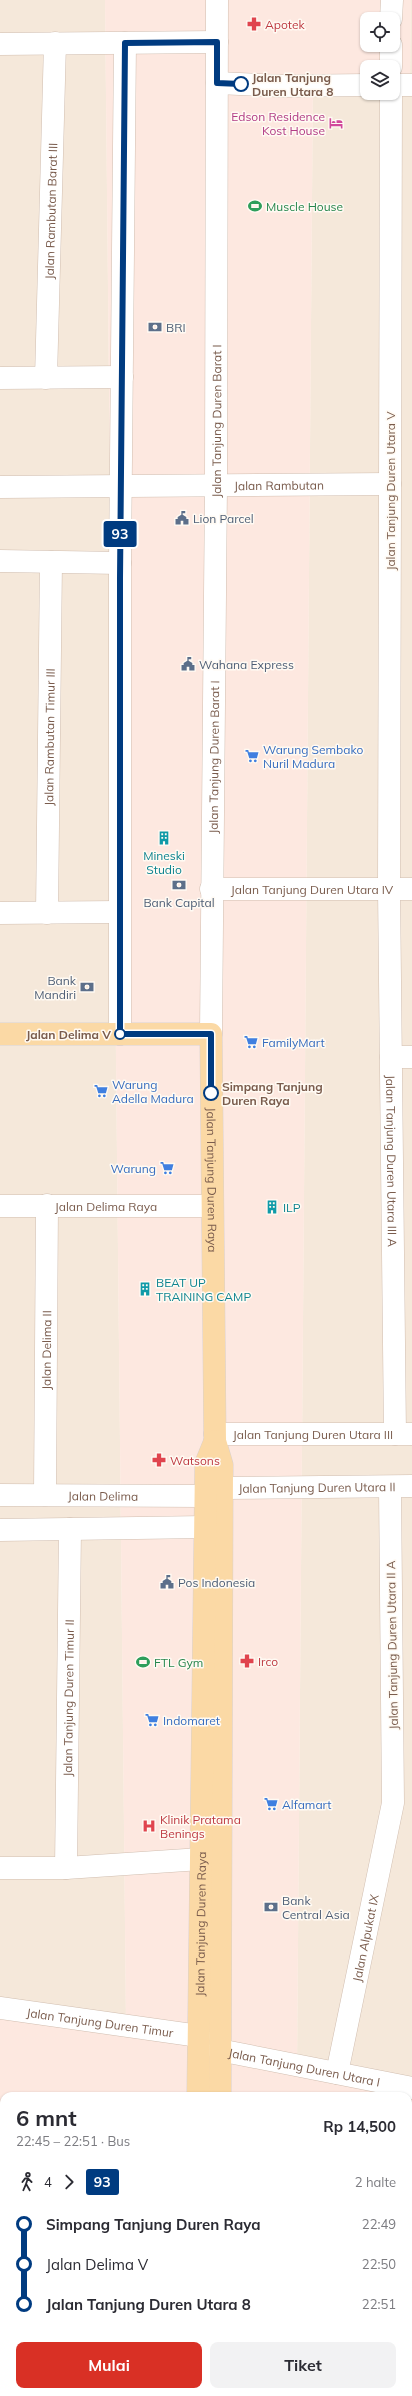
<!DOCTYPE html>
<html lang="id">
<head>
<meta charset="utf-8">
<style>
	body { margin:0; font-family:Mulish,sans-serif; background:#f2f2f3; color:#2b2b33; height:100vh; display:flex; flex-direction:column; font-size:15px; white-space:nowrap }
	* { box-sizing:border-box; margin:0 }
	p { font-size:13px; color:#7c7c81 }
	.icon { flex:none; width:22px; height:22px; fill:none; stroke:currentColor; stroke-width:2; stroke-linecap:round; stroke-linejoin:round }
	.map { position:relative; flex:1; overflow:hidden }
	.drawer { position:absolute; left:0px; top:2092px; width:412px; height:304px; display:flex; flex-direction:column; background:#fff; border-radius:12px 12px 0 0; box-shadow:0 1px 3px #0004 }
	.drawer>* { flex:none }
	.badge { padding:0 8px; border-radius:3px; font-size:14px; line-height:26px }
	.buttons { position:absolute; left:360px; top:12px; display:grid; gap:8px }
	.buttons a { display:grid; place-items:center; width:40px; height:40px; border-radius:8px; background:#fff; box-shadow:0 1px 3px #0004; font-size:20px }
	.map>.badge { position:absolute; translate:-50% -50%; box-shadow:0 0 0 2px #fff }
	.legs { display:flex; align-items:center; gap:6px; height:44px; padding:0 16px; font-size:13px }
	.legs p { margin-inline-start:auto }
	.summary { display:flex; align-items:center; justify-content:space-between; height:68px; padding:0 16px }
	h1 { font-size:22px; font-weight:700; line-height:30px }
	.cta { display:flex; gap:8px; margin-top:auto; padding:8px 16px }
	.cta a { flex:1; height:46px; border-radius:8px; background:#d93025; color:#fff; font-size:16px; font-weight:700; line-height:46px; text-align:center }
	.cta a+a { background:#f2f2f3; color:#2b2b33 }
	ul { padding:0 16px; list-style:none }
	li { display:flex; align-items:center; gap:14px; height:40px; font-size:15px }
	li i { display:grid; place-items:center; width:6px; height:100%; margin:0 5px; background:currentColor }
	li i::after { content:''; width:10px; height:10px; margin:-5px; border:3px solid; border-radius:50%; background:#fff }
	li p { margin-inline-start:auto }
	li:first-child i { background:linear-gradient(#0000 50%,currentColor 0) }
	li:last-child i { background:linear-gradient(currentColor 50%,#0000 0) }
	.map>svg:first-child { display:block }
	.residential { fill:#f5e8da }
	.commercial { fill:#fde8e0; fill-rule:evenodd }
	.education { fill:#f3e8fa }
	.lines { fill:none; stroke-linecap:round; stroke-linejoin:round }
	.minor-casing { stroke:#d1beb0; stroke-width:23 }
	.major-casing { stroke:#dad1cd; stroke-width:23 }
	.minor { stroke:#fff; stroke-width:22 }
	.major { stroke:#fbd9a5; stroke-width:22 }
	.line-1-casing { stroke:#fff; stroke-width:9 }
	.line-1 { stroke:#003b80; stroke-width:6 }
	.stop-1-dot { fill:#fff; stroke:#003b80; stroke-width:2 }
	.labels { text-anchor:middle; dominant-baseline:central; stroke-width:3; stroke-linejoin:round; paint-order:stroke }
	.health-label { font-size:12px; fill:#be3a42; stroke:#fffaf3; text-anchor:start }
	.stop-label { font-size:12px; font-weight:bold; fill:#7a5c4d; stroke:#fffaf3; text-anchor:start }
	.hotel-label { font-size:12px; fill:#b23c85; stroke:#fffaf3; text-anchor:end }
	.leisure-label { font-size:12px; fill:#27864d; stroke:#fffaf3; text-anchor:start }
	.street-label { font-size:12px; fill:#7a5c4d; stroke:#fffaf3 }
	.service-label { font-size:12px; fill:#4e5e75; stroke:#fffaf3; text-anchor:start }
	.shop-label { font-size:12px; fill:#366cbe; stroke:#fffaf3; text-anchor:start }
	.culture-label { font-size:12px; fill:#0d838f; stroke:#fffaf3; text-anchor:start }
</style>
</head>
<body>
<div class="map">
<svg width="412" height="2396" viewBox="0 0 412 2396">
	<rect width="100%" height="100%" fill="#fdf6ec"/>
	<g class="residential">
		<path d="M0,0H105L126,2021L0,2007Z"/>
		<path d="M411,0H412V2097L297,2069L313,76L367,93H393L410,79Z"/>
	</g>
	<path class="commercial" d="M105,0H411L410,80L393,79V67H367V78L313,76L297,2069L412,2097V2239H408V2096H4V2392H241V2396H0V2009L126,2021ZM367,19H393V45H367Z"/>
	<path class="education" d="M408,2239L412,2240V2396H402V2392H408Z"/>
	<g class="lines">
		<g class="minor-casing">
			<g id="minor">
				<path d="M391,19L392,0"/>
				<path d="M0,44L217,42"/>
				<path d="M391,67V45"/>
				<path d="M217,83L282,86L367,85"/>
				<path d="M393,85H412"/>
				<path id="s1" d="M391,93L389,889L395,1434"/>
				<path d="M0,378L122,377"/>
				<path id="s2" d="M46,378L55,43"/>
				<path id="s3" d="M0,487L390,484"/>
				<path d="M0,561L120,563"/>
				<path id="s4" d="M211,889H412"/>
				<path d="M0,913L119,912"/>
				<path id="s5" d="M47,913L51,562"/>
				<path d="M120,1034V563L125,43"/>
				<path id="s6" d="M211,1034L216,485L217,0"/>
				<path d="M391,1057H412"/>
				<path id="s7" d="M0,1206H212"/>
				<path id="s8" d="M215,1434H412"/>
				<path id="s9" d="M222,1488L412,1486"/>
				<path id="s10" d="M0,1495L205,1496"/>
				<path id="s11" d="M45,1495L47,1205"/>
				<path d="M0,1530L205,1527"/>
				<path d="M0,1868H66L201,1859"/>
				<path id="s12" d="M66,1868L70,1529"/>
				<path id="s13" d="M0,2008L199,2036"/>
				<path id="s14" d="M219,2050L412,2088"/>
				<path id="s15" d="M337,2073L393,1803L390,1487"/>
			</g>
		</g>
		<g class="major-casing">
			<g id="major">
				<path id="s16" d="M0,1034H211L215,1441L222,1465L220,2096"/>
				<path id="s17" d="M198,2096L206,1463L215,1441"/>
				<path d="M196,2392V2396"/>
				<path d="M224,2392V2396"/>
			</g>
		</g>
		<use href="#minor" class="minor"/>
		<use href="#major" class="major"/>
	</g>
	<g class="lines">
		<g class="line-1-casing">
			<path id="line-1" d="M211,1093V1034H120V579L125,43L217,42V83L241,84"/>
		</g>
		<use href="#line-1" class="line-1"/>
	</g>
	<defs>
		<g id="pharmacy-bare" transform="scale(1.08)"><path d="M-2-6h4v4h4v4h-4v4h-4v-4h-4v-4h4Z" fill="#e0444e" stroke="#fffaf3" stroke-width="2.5" paint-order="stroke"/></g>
		<g id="hotel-bare" transform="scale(1.08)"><path d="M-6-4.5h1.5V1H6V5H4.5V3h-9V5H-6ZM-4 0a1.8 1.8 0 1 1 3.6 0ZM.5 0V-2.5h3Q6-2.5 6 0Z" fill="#d1479c" stroke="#fffaf3" stroke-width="2.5" paint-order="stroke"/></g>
		<g id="stadium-bare" transform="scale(1.08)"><path d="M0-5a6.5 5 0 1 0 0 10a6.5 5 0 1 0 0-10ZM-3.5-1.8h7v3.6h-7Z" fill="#2e9e5b" stroke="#fffaf3" stroke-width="2.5" paint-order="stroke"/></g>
		<g id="bank-bare" transform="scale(1.08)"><path d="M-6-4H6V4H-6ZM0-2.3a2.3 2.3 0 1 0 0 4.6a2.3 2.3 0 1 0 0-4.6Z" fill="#5c6f8a" stroke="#fffaf3" stroke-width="2.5" paint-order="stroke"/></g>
		<g id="civic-bare" transform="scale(1.08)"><path d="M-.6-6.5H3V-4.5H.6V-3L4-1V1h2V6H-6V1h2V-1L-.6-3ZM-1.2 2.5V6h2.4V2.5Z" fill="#5c6f8a" stroke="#fffaf3" stroke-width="2.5" paint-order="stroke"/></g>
		<g id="supermarket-bare" transform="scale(1.08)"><path d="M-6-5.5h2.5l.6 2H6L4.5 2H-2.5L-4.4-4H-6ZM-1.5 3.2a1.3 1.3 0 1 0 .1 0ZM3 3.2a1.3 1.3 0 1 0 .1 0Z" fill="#3f7fe0" stroke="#fffaf3" stroke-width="2.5" paint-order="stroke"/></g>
		<g id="building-bare" transform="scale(1.08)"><path d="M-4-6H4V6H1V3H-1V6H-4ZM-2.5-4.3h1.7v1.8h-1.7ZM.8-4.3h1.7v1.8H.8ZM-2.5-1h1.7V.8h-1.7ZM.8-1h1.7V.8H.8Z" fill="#0f9aa8" stroke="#fffaf3" stroke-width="2.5" paint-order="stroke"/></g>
		<g id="hospital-bare" transform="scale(1.08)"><path d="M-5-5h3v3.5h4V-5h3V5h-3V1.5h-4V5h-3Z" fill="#e0444e" stroke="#fffaf3" stroke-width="2.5" paint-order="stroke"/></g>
	</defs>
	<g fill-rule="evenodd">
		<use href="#pharmacy-bare" x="254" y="24"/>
		<use href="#hotel-bare" x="336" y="123"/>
		<use href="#stadium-bare" x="255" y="206"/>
		<use href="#bank-bare" x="155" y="327"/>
		<use href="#civic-bare" x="182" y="518"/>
		<use href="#civic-bare" x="188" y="664"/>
		<use href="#supermarket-bare" x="252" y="756"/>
		<use href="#building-bare" x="164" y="838"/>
		<use href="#bank-bare" x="179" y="885"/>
		<use href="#bank-bare" x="87" y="987"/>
		<use href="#supermarket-bare" x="251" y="1042"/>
		<use href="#supermarket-bare" x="101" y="1091"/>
		<use href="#supermarket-bare" x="167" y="1168"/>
		<use href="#building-bare" x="272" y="1207"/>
		<use href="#building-bare" x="145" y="1289"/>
		<use href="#pharmacy-bare" x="159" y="1460"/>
		<use href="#civic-bare" x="167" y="1582"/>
		<use href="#pharmacy-bare" x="247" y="1661"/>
		<use href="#stadium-bare" x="143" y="1662"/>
		<use href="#supermarket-bare" x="152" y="1720"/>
		<use href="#supermarket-bare" x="271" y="1804"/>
		<use href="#hospital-bare" x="149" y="1826"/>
		<use href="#bank-bare" x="271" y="1907"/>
	</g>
	<g class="stop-1-dot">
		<circle cx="241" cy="84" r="7"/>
		<circle cx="120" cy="1034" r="5"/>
		<circle cx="211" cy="1093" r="7"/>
	</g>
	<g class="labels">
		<g class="health-label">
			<text x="265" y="24">Apotek</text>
			<text x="170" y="1460">Watsons</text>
			<text x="258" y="1661">Irco</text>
			<text x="160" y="1819">Klinik Pratama<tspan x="160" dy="14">Benings</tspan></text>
		</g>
		<g class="stop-label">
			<text x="252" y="77">Jalan Tanjung<tspan x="252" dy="14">Duren Utara 8</tspan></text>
			<text x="111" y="1034" text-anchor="end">Jalan Delima V</text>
			<text x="222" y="1086">Simpang Tanjung<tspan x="222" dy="14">Duren Raya</tspan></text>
		</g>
		<g class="hotel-label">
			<text x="325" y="116">Edson Residence<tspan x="325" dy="14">Kost House</tspan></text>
		</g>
		<g class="leisure-label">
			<text x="266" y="206">Muscle House</text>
			<text x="154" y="1662">FTL Gym</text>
		</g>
		<g class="street-label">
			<text stroke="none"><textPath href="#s2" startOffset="167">Jalan Rambutan Barat III</textPath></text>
			<text stroke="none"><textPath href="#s6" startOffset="613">Jalan Tanjung Duren Barat I</textPath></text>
			<text stroke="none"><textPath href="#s3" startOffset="279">Jalan Rambutan</textPath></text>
			<text transform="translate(390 491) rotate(-90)">Jalan Tanjung Duren Utara V</text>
			<text stroke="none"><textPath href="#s5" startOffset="176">Jalan Rambutan Timur III</textPath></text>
			<text stroke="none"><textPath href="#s6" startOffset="277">Jalan Tanjung Duren Barat I</textPath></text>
			<text stroke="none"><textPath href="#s4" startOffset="101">Jalan Tanjung Duren Utara IV</textPath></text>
			<text stroke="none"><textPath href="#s1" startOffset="1068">Jalan Tanjung Duren Utara III A</textPath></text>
			<text stroke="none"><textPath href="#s16" startOffset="357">Jalan Tanjung Duren Raya</textPath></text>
			<text stroke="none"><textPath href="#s7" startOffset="106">Jalan Delima Raya</textPath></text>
			<text stroke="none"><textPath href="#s11" startOffset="145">Jalan Delima II</textPath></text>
			<text stroke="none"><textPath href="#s8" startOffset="98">Jalan Tanjung Duren Utara III</textPath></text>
			<text stroke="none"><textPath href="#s9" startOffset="95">Jalan Tanjung Duren Utara II</textPath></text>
			<text stroke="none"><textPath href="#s10" startOffset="103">Jalan Delima</textPath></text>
			<text transform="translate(392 1645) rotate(-91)">Jalan Tanjung Duren Utara II A</text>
			<text stroke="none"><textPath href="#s12" startOffset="170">Jalan Tanjung Duren Timur II</textPath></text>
			<text stroke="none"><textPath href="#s17" startOffset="172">Jalan Tanjung Duren Raya</textPath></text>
			<text stroke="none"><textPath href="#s15" startOffset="138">Jalan Alpukat IX</textPath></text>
			<text stroke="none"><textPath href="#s13" startOffset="101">Jalan Tanjung Duren Timur</textPath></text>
			<text stroke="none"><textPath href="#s14" startOffset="87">Jalan Tanjung Duren Utara I</textPath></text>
		</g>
		<g class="service-label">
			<text x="166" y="327">BRI</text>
			<text x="193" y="518">Lion Parcel</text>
			<text x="199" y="664">Wahana Express</text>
			<text x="179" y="902" text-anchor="middle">Bank Capital</text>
			<text x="76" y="980" text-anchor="end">Bank<tspan x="76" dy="14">Mandiri</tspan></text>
			<text x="178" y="1582">Pos Indonesia</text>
			<text x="282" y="1900">Bank<tspan x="282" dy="14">Central Asia</tspan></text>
		</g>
		<g class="shop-label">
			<text x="263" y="749">Warung Sembako<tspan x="263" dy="14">Nuril Madura</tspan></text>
			<text x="262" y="1042">FamilyMart</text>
			<text x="112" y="1084">Warung<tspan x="112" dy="14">Adella Madura</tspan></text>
			<text x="156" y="1168" text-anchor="end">Warung</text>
			<text x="163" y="1720">Indomaret</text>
			<text x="282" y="1804">Alfamart</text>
		</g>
		<g class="culture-label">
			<text x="164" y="855" text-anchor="middle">Mineski<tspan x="164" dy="14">Studio</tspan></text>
			<text x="283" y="1207">ILP</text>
			<text x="156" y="1282">BEAT UP<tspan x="156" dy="14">TRAINING CAMP</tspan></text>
		</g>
	</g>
</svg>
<div class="buttons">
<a><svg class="icon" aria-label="locate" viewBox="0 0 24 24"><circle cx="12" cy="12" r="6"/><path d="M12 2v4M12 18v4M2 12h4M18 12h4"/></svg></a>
<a><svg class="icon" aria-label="layers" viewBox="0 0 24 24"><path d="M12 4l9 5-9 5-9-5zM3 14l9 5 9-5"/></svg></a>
</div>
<b class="badge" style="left:120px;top:534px;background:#003b80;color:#fff">93</b>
<section class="drawer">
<div class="summary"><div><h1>6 mnt</h1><p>22:45 – 22:51 · Bus</p></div><b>Rp 14,500</b></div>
<div class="legs"><svg class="icon" aria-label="walk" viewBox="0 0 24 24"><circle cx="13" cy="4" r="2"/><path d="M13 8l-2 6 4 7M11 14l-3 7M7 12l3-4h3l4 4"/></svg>4<svg class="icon" aria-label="forward" viewBox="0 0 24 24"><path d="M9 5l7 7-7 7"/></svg><b class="badge" style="background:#003b80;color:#fff">93</b><p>2 halte</p></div>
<ul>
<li><i style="color:#003b80"></i><b>Simpang Tanjung Duren Raya</b><p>22:49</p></li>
<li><i style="color:#003b80"></i><span>Jalan Delima V</span><p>22:50</p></li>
<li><i style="color:#003b80"></i><b>Jalan Tanjung Duren Utara 8</b><p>22:51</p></li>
</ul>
<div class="cta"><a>Mulai</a><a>Tiket</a></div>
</section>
</div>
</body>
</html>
